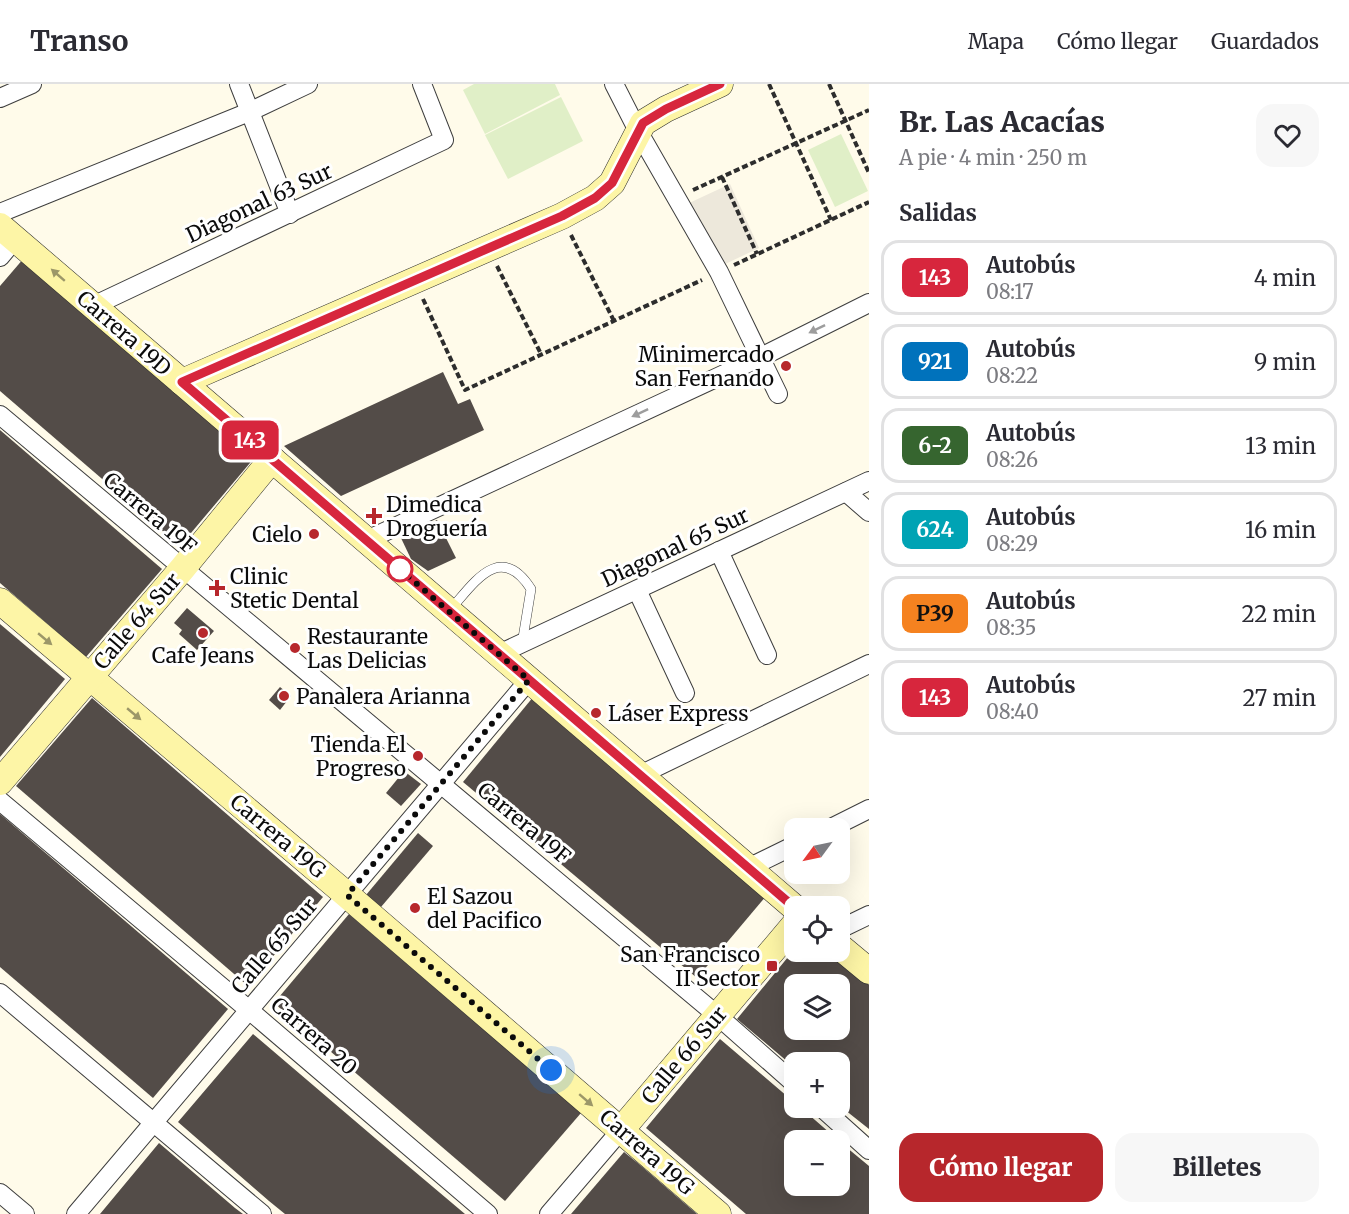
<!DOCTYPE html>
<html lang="es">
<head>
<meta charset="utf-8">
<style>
	body { margin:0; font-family:Merriweather,serif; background:#f7f7f7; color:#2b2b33; height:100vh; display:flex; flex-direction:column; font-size:22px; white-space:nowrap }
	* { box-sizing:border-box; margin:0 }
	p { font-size:20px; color:#7c7c81 }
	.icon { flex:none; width:33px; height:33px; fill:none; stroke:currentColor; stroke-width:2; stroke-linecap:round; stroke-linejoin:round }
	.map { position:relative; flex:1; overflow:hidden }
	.panel { display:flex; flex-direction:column; background:#fff; width:480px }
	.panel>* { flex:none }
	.badge { padding:0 12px; border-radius:9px; font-size:21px; line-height:39px }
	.needle { width:39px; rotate:237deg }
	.fabs { position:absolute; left:784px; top:734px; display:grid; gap:12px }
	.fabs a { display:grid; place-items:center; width:66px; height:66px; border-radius:12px; background:#fff; box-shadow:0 6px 24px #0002; font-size:30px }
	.you { position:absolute; width:30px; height:30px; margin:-15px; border:4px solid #fff; border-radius:50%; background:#1a73e8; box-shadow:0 0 0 9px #1a73e833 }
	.map>.badge { position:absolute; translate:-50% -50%; box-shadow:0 0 0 3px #fff }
	h2 { padding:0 30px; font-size:22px; line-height:54px }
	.round { display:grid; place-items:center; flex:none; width:63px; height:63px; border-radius:18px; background:#f7f7f7 }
	.summary { display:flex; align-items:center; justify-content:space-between; height:102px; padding:0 30px }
	h1 { font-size:28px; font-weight:800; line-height:45px }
	.primary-button { display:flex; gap:12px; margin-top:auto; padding:12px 30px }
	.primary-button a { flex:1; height:69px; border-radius:18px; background:#b7272c; color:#fff; font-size:24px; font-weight:800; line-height:69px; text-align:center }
	.primary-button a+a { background:#f7f7f7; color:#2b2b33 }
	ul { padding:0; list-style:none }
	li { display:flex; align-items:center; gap:18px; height:75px; margin:0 12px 9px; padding:0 18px; border:3px solid #e1e1e2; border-radius:18px }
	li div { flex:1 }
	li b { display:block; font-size:22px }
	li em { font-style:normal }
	li .badge { min-width:66px; font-weight:700; text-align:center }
	header { display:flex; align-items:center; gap:36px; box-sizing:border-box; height:84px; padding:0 30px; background:#fff; border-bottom:2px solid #e1e1e2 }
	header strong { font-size:28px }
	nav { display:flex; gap:33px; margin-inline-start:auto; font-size:21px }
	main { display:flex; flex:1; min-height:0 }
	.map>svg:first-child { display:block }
	.pitch { fill:#e0efc7 }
	.plaza { fill:#ede8db }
	.building { fill:#534c48; fill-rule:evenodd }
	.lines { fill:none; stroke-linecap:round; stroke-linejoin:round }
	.lane-casing { stroke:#3e3e3e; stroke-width:10 }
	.street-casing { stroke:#3e3e3e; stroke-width:20 }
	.secondary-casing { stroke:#2d2d2d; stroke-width:27 }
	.path { stroke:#2d2d2d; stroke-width:4; stroke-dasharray:6 3; stroke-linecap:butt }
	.lane { stroke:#fff; stroke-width:9 }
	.street { stroke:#fff; stroke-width:18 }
	.secondary { stroke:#fdf5a6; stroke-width:26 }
	.oneway { fill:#9c9768 }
	.oneway2 { fill:#9d9d9d }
	.line-casing { stroke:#fff; stroke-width:14 }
	.line { stroke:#d7263d; stroke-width:9 }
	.walk { stroke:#0b0b0b; stroke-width:6; stroke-dasharray:0 10.8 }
	.poi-dot { fill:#b7272c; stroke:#fff; stroke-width:2 }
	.stop-dot { fill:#fff; stroke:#d7263d; stroke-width:3 }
	.labels { text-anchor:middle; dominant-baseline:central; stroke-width:6; stroke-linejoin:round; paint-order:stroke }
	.street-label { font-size:21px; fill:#0b0b0b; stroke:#fff }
	.poi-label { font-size:21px; fill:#0b0b0b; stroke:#fff; text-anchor:start }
</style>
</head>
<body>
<header>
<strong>Transo</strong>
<nav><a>Mapa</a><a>Cómo llegar</a><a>Guardados</a></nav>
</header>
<main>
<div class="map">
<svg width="869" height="1130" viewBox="0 0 869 1130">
	<rect width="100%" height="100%" fill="#fffbea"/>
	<g class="pitch">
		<path d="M474,0H555L560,11L485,50L463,6Z"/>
		<path d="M561,13L583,57L508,95L485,51Z"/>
		<path d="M841,50L868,107L835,123L808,66Z"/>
	</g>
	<path class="plaza" d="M730,100L759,164L721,182L687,120Z"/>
	<g class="building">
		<path d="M24,174L255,373L180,462L0,307V202Z"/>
		<path d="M443,288L458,320L470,315L484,346L341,412L284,362Z"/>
		<path d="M0,346L162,485L86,573L0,499Z"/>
		<path d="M437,436L456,474L428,487L411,475L401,454Z"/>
		<path d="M187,524L214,547L197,566L179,550L182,546L174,539Z"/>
		<path d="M0,540L65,595L0,673Z"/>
		<path d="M280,603L291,612L280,626L269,616Z"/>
		<path d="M534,612L767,811L697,894L463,698Z"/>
		<path d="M92,614L323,813L248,902L16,702Z"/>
		<path d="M404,687L421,700L401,722L386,709Z"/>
		<path d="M0,730L228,925L153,1014L0,883Z"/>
		<path d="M418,749L433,762L381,823L366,811Z"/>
		<path d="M349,830L581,1029L505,1117L274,919Z"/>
		<path d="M793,867H829L869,901V1045L840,1022V978H795V984L737,935ZM795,900H840V945H795Z"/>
		<path d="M253,950L375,1054L465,1130H285L269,1117L178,1038Z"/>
		<path d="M720,955L795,1019V1023H800L838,1056H795V1101H840V1058L869,1082V1130H746L646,1044Z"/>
		<path d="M159,1059L235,1124L243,1130H100Z"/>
		<path d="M624,1068L639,1080L697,1130H571Z"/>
	</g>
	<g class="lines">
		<g class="lane-casing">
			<path id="lane" d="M450,526C474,499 500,457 531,505L522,560"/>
		</g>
		<g class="street-casing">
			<g id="street">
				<path d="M239,0L290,130"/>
				<path d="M614,0L638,47L719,188L778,310"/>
				<path d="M0,14L32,0"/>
				<path d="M0,129L249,28L308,0"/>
				<path d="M0,173L15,155"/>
				<path d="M93,222L444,56L422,0"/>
				<path d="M0,331L718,932L795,1000"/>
				<path d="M846,408L869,428"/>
				<path d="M367,456L761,273L869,219"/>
				<path d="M719,467L767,571"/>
				<path d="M637,506L685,609"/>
				<path d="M499,570L869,397"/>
				<path d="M640,691L869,580"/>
				<path d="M0,717L249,926L488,1130"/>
				<path d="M831,744L869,725"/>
				<path d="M748,784L795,761"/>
				<path d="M840,845L869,831"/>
				<path d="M0,909L262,1130"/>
				<path d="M821,1023L869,1066"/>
				<path d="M0,1109L25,1130"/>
				<path d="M76,1130L529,596"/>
				<path d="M549,1130L621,1046"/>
			</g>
		</g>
		<g class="secondary-casing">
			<g id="secondary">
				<path d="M0,142L795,824"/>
				<path d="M182,298L562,132L595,114L612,99L643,39L666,25L720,0"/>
				<path d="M0,517L347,811L718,1130"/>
				<path d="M0,698L182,485L272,375"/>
				<path d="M840,863L869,887"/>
				<path d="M621,1046L795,840"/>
			</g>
		</g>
		<g class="path">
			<path d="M769,0L831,136"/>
			<path d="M829,0L869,89"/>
			<path d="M722,93L757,170"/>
			<path d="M693,106L869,26"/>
			<path d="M571,151L614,237"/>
			<path d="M734,181L869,118"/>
			<path d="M497,182L541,270"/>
			<path d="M423,215L465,306L702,196"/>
		</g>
		<use href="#lane" class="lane"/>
		<use href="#street" class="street"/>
		<use href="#secondary" class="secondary"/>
	</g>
	<defs><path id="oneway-solid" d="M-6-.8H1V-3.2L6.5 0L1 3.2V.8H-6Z" transform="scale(1.5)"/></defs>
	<g class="oneway">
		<use href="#oneway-solid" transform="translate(58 191) rotate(-139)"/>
		<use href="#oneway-solid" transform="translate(45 555) rotate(40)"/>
		<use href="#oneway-solid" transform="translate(134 630) rotate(40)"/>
		<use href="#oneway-solid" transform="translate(586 1016) rotate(41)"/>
	</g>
	<g class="oneway2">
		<use href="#oneway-solid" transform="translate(817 245) rotate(154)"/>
		<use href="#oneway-solid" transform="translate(640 329) rotate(155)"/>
	</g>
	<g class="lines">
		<g class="line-casing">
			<path id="line" d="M720,0L666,25L643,39L612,99L595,114L562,132L182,298L795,824"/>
		</g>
		<use href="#line" class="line"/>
		<path class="walk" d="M400,485L396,482L529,596L347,811L551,986"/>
	</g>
	<g class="poi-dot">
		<circle cx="786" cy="282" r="6"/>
		<path d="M371 423h6v6h6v6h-6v6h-6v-6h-6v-6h6z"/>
		<circle cx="314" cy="450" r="6"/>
		<path d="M214 495h6v6h6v6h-6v6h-6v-6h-6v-6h6z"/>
		<circle cx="203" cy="549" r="6"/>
		<circle cx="295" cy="564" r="6"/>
		<circle cx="284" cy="612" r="6"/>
		<circle cx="596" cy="629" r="6"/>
		<circle cx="418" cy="672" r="6"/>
		<circle cx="415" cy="824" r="6"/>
		<rect x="766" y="876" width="12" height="12" rx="3"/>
	</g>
	<circle class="stop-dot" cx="400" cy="485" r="12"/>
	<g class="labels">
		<g class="street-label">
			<text transform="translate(259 119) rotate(-25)">Diagonal 63 Sur</text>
			<text transform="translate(124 249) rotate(41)">Carrera 19D</text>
			<text transform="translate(150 429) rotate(40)">Carrera 19F</text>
			<text transform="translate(675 463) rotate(-25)">Diagonal 65 Sur</text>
			<text transform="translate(137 537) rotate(-49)">Calle 64 Sur</text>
			<text transform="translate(524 739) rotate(40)">Carrera 19F</text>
			<text transform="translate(278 752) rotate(40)">Carrera 19G</text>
			<text transform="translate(274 862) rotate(-49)">Calle 65 Sur</text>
			<text transform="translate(314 952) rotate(41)">Carrera 20</text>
			<text transform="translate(684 971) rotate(-50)">Calle 66 Sur</text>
			<text transform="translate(647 1068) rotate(41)">Carrera 19G</text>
		</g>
		<g class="poi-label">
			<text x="774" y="270" text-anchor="end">Minimercado<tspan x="774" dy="24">San Fernando</tspan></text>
			<text x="386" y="420">Dimedica<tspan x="386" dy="24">Droguería</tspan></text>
			<text x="302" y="450" text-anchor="end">Cielo</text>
			<text x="230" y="492">Clinic<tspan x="230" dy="24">Stetic Dental</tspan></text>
			<text x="307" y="552">Restaurante<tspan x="307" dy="24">Las Delicias</tspan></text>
			<text x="203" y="571" text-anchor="middle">Cafe Jeans</text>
			<text x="296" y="612">Panalera Arianna</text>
			<text x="608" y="629">Láser Express</text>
			<text x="406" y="660" text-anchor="end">Tienda El<tspan x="406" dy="24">Progreso</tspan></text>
			<text x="427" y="812">El Sazou<tspan x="427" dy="24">del Pacifico</tspan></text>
			<text x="760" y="870" text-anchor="end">San Francisco<tspan x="760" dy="24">II Sector</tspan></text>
		</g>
	</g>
</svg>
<div class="fabs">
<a><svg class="needle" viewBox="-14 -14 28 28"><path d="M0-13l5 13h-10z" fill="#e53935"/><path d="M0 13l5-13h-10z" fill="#7c7c81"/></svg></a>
<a><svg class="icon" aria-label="locate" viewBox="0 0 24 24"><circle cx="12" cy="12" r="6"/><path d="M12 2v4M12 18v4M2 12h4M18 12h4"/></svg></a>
<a><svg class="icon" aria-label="layers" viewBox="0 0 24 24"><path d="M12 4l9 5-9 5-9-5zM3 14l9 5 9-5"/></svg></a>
<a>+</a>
<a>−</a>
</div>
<div class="you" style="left:551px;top:986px"></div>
<b class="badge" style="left:250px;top:356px;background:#d7263d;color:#fff">143</b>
</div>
<section class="panel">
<div class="summary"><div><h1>Br. Las Acacías</h1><p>A pie · 4 min · 250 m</p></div><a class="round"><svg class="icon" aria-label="heart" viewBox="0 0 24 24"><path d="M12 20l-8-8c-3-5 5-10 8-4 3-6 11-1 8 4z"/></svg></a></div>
<h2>Salidas</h2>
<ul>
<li><span class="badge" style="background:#d7263d;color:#fff">143</span><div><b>Autobús</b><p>08:17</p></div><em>4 min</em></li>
<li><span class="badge" style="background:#0072bc;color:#fff">921</span><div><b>Autobús</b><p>08:22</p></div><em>9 min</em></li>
<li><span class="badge" style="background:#36652f;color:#fff">6-2</span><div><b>Autobús</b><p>08:26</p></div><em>13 min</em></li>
<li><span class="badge" style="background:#00a3b4;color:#fff">624</span><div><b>Autobús</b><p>08:29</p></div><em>16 min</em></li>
<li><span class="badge" style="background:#f58220;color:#111">P39</span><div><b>Autobús</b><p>08:35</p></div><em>22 min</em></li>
<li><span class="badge" style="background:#d7263d;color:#fff">143</span><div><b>Autobús</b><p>08:40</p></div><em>27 min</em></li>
</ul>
<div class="primary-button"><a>Cómo llegar</a><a>Billetes</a></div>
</section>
</main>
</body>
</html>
